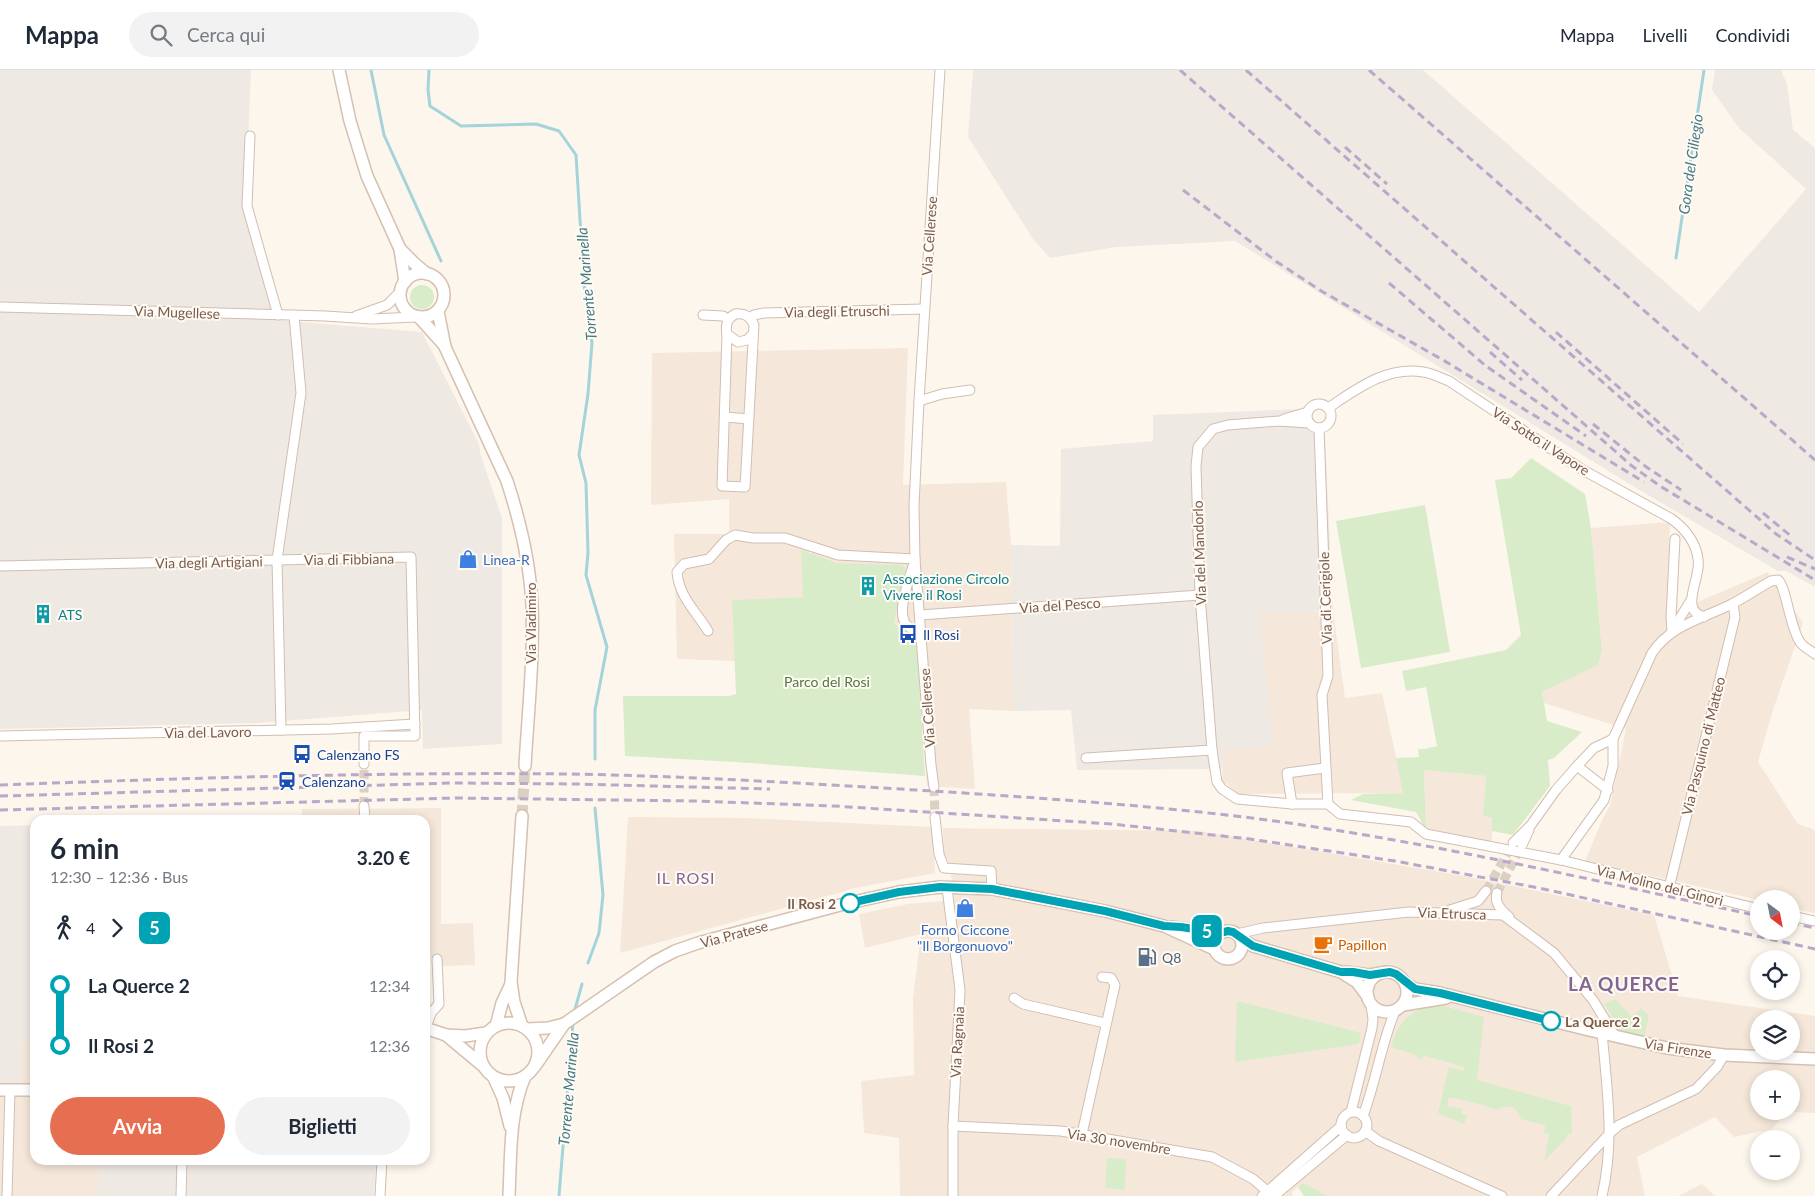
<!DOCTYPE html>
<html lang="it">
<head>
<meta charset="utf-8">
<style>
	body { margin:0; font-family:Lato,sans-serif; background:#f2f2f3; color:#1f2937; height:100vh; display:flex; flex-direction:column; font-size:19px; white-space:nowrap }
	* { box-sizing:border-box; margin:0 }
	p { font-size:16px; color:#747a83 }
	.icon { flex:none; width:28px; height:28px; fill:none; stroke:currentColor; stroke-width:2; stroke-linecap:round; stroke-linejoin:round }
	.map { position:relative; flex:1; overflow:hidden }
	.drawer { position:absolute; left:30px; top:745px; width:400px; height:350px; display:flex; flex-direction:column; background:#fff; border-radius:15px; box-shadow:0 2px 8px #0003 }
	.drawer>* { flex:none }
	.badge { padding:0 10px; border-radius:8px; font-size:18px; line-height:32px }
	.needle { width:32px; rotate:148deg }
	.buttons { position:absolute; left:1750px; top:820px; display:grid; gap:10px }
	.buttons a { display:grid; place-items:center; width:50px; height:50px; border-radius:50%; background:#fff; box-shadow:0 2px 8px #0003; font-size:25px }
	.map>.badge { position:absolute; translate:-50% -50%; box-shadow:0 0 0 2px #fff }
	.legs { display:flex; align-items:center; gap:8px; height:55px; padding:0 20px; font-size:16px }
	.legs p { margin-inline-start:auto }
	.headline { display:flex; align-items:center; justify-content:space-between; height:85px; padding:0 20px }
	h1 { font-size:28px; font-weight:700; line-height:38px }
	.button { display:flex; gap:10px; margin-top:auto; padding:10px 20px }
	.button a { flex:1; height:58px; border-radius:30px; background:#e76f51; color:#fff; font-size:20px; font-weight:700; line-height:58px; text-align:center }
	.button a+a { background:#f2f2f3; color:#1f2937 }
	ul { padding:0 20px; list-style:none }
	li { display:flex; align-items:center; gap:18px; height:60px; font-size:19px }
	li i { display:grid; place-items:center; width:8px; height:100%; margin:0 6px; background:currentColor }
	li i::after { content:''; width:12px; height:12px; margin:-6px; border:4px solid; border-radius:50%; background:#fff }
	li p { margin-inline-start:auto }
	li:first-child i { background:linear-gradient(#0000 50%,currentColor 0) }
	li:last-child i { background:linear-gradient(currentColor 50%,#0000 0) }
	header { display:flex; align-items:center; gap:30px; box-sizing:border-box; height:70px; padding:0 25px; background:#fff; border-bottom:1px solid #e0e1e3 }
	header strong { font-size:24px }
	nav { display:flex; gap:28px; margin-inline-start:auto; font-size:18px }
	.search { width:350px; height:45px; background:#f2f2f3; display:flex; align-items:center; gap:12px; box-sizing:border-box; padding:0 18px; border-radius:28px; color:#747a83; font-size:19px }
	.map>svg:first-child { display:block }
	.residential { fill:#f5e8da; fill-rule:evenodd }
	.industrial { fill:#efe9e4 }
	.green { fill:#d8ecc9 }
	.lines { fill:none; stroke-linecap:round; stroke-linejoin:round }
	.stream { stroke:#a5d3da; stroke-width:3 }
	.minor-tunnel { stroke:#dcd0c4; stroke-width:9; stroke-dasharray:9 4.5; stroke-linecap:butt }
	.secondary-tunnel { stroke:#dcd0c4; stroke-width:11; stroke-dasharray:11 5.5; stroke-linecap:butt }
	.minor-casing { stroke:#d1beb0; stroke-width:11 }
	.secondary-casing { stroke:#d6c0b0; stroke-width:14 }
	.minor { stroke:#fff; stroke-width:9 }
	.secondary { stroke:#fff; stroke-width:11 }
	.rail { stroke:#b9a8c9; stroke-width:3; stroke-dasharray:8 5; stroke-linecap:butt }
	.line-1-casing { stroke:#fff; stroke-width:11 }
	.line-1 { stroke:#00a3b4; stroke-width:8 }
	.stop-1-dot { fill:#fff; stroke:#00a3b4; stroke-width:2.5 }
	.labels { text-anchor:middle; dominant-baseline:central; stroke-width:4; stroke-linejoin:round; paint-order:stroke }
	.street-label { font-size:14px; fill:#7a5c4d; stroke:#fffaf3 }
	.shop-label { font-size:14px; fill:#366cbe; stroke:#fffaf3; text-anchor:start }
	.culture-label { font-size:14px; fill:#0d838f; stroke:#fffaf3; text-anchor:start }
	.transit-label { font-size:14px; fill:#164399; stroke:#fffaf3; text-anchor:start }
	.park-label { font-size:14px; fill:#537a41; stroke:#fffaf3 }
	.stop-label { font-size:14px; font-weight:bold; fill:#7a5c4d; stroke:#fffaf3; text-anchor:end }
	.food-label { font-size:14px; fill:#c56008; stroke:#fffaf3; text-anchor:start }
	.service-label { font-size:14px; fill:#4e5e75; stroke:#fffaf3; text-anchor:start }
	.water-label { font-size:15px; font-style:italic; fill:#437c86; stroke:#fffaf3 }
	.quarter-label { font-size:16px; letter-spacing:1px; fill:#846695; stroke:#fffaf3 }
	.district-label { font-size:19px; font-weight:bold; letter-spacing:1px; fill:#846695; stroke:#fffaf3 }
</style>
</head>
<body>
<header>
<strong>Mappa</strong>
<div class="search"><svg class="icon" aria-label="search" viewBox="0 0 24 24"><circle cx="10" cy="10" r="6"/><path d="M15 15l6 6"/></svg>Cerca qui</div>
<nav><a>Mappa</a><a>Livelli</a><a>Condividi</a></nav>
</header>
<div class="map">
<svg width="1815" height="1126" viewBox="0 0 1815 1126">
	<rect width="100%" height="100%" fill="#fdf6ec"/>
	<g class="residential">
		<path d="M908,278L903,415L1006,412L1011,475L1014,641L969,639L975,719L927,716L917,575L894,553L906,499L902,496L837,493L815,486L809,482L803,527L733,531L735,591L677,589L674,464H729V429L651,435L652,283Z"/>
		<path d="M1670,452L1667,545L1768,502L1803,553L1772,643L1758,692L1798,754L1815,760V843L1791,838V829H1759V830L1585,791L1603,748L1610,736L1626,659L1544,633L1542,622L1598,594L1602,580L1591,458Z"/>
		<path d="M1333,541L1345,628L1382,623L1404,723L1238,724L1222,710L1223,679L1273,676L1259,544Z"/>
		<path d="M1424,700L1486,706L1483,746L1492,748V774L1426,760Z"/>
		<path d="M441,738V854L473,853L475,895L441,896V886L425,887V750H302V739Z"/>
		<path d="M628,747L746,748L932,757L935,803L850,819L846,821L620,883Z"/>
		<path d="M943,758L1199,761L1464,806L1654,845L1678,926L1815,946V1043L1786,1042L1772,1059L1734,1067L1715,1047L1637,1087L1645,1126H1327L1303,1113L1292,1122L1293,1126H900L899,1068L864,1063L861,1011L914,1005L913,929L921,864L865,878L859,844L908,834L955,830L949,792L944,786ZM1759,949H1791V981H1759ZM1759,1009H1791V1041H1759Z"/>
		<path d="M21,970L35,971V1090H100L96,1126H0V1012L21,1013Z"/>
		<path d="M1702,1114L1715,1126H1678Z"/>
	</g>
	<g class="industrial">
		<path d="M0,0H251L245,141L275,250L422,262L479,374L480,383L502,448V674L423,679L422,640L258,653L0,659Z"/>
		<path d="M973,0H1423L1699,242L1806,119L1739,58L1712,20L1715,0H1781L1787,14L1793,60L1815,78V517L1786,501H1778L1641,421L1235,171L1116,177L1050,188L1033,169L968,67Z"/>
		<path d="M1300,339L1325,367L1333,541L1260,544L1273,676L1224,679L1222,699L1077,700L1071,640L1014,641L1011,475L1060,476L1061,379L1153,371V345Z"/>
		<path d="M35,755V971L21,970V1013L0,1012V756Z"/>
		<path d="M100,1090H376L374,1126H96Z"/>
	</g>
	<g class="green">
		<circle cx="422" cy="227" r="12"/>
		<path d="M1531,388L1585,424L1591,458L1602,580L1598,595L1542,622L1547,651L1582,662L1554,688L1548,690L1550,716L1513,765L1492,761V748L1483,746L1486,706L1424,700L1426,760L1416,742L1351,730L1363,724L1403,723L1396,688L1419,687L1418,679H1425L1437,676L1426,617L1406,621L1402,601L1506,580L1521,565L1495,410L1511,408Z"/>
		<path d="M1425,435L1450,582L1361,598L1336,451Z"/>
		<path d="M801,480L837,493L902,495L906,499L894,553L917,575L925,706L736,692L625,686L623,626H729L736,624L732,530L803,527Z"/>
		<path d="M1615,929L1632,947L1641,938L1649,946L1644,968L1630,965L1618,960L1611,944L1604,934Z"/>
		<path d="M1237,931L1361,963L1359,974L1235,992Z"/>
		<path d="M1440,935L1484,947L1477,1010L1571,1036L1572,1063L1568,1064L1566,1069L1544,1091L1549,1064L1544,1063L1545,1055L1521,1049C1518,1037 1508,1033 1497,1040L1480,1034L1449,1027L1447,1036L1463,1039L1461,1043L1467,1046L1464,1054L1438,1043L1449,997L1464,1001V997L1423,985L1422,990L1411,983L1391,977C1398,952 1412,936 1440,935Z"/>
		<path d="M1107,1088L1126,1089L1125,1120L1105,1118Z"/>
		<path d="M1303,1113L1326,1125L1327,1126H1304L1298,1117Z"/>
	</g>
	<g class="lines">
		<g class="stream">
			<path d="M371,0L384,65L441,191"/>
			<path d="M429,0L428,20L430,36L461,56L536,54L559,61L576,85L584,214L592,273L588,324L579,385L586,413L588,483L586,505L607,577L595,640V689"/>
			<path d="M1676,188L1704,0"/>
			<path d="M588,893L599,863L603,825L595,738"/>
			<path d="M574,943L582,914"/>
			<path d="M559,1126L573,952"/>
		</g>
		<g class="minor-tunnel">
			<path d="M934,717L935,747"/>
			<path d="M364,736V694"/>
			<path d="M1486,821L1512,775"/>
			<path d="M1497,823L1521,777"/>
		</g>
		<path class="secondary-tunnel" d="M522,746L525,696"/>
		<g class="minor-casing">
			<g id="minor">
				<path d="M250,66L247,136L278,245"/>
				<path d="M0,237L325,246L372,249L415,247"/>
				<path d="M735,244C745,243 750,246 754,255L745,417L722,416L727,264C725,255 727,249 735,244Z"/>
				<path d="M703,245L723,246L728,249"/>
				<path d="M356,246L387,235L400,222"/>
				<path d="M751,248L754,245L764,243L924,239"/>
				<path d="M727,264L738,272L747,270L752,265"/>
				<path d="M919,331L942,324L970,320"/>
				<circle cx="1319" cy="346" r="12"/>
				<path d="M1328,338C1357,319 1386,296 1423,302C1432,303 1441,308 1449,311L1583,400L1670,448C1684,457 1696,472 1698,489C1702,507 1678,540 1704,547"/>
				<path d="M725,347L749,349"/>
				<path d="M1284,349L1308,342"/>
				<path d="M1309,353L1279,351L1228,355L1213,359L1198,377L1196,396L1200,525L1212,680L1217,712L1222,719L1237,729L1292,734H1328L1340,744L1411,752L1426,764L1561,790L1759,839"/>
				<path d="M1319,358L1328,606L1322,625L1328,734"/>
				<path d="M0,496L411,487L415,666H364V694"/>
				<path d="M913,496C908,514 888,561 921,560"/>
				<path d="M920,545L1200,525"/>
				<path d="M708,561C696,541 679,527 677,502L684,494L709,489L726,470L735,465L753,468H785L838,485L915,489"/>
				<path d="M1672,561L1671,547L1675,469"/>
				<path d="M1672,561L1691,530"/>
				<path d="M281,660L277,490L301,323L294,245"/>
				<path d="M0,666L332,659L415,654"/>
				<path d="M1086,688L1212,680"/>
				<path d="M1577,696L1608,720"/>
				<path d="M934,717L931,695L915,489L914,436L919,331L940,0"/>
				<path d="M1292,734L1287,703L1325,698"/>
				<path d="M364,736L365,750"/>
				<path d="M935,747L939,784L944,798L991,801L992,819"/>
				<path d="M1513,773L1531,755L1556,720L1577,696L1594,678L1613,669"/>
				<path d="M1522,775L1529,760"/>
				<path d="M1561,790L1604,730L1613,696V669L1652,583C1671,555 1701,549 1730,535C1744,528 1757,519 1771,511L1778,510C1786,516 1790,558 1800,572C1803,577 1810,580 1815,584"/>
				<path d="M947,818L960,920L953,1056V1126"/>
				<path d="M1669,818L1735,547L1733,534"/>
				<path d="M1497,823C1494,833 1501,840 1509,847"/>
				<path d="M1450,840L1478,831L1486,821"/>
				<path d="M1791,846L1815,851"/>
				<path d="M1237,864L1263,858L1409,842L1503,845L1554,883L1593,930L1615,966"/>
				<path d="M1014,928L1023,934L1105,953"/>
				<path d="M426,958L431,943L439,934L437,889"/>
				<path d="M1602,963C1607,1018 1615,1071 1602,1126"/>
				<path d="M1351,1042L1372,958L1373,949L1371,935"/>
				<circle cx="1354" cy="1055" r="13"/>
				<path d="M1363,1046C1376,1011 1381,975 1395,941"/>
				<path d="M953,1056L1061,1061L1212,1087L1253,1109L1273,1126"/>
				<path d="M1365,1061L1379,1071L1502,1126"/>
				<path d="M1082,1064L1115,915L1111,908L1102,907"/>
				<path d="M7,1126L10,1020"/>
				<path d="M181,1126L182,1090"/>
				<path d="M380,1126L382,1090"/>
				<path d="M1262,1126L1341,1056"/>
				<path d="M1274,1126L1347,1065"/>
				<path d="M1551,1126L1611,1062L1619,1055L1696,1019L1717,997L1724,985"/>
			</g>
		</g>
		<g class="secondary-casing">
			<g id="secondary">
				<path d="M339,0L350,51L367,106L400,179L405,212"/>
				<path d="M400,179L414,193L427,204"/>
				<circle cx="422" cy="225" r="22"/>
				<path d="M438,241L445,277L507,411C520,451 530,493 532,535C534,588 528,643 525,696"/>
				<path d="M419,247L445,276"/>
				<path d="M522,746L511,912L514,932L522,956"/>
				<path d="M1171,857L1220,863"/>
				<circle cx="1228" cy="875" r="14"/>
				<path d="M1241,869L1253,876L1341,902L1357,912L1368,927"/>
				<path d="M1345,902L1370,905L1381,903"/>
				<circle cx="1387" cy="922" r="20"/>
				<path d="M1405,913L1415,919L1440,923L1589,960L1667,978L1724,985L1815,989"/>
				<path d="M1403,935L1446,928"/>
				<circle cx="509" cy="982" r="29"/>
				<path d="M496,956L502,933L511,914"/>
				<path d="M425,958L446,965L465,966L486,963"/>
				<path d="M527,959L548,958L564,954"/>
				<path d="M446,965L482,995"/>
				<path d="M535,996L564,954L654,892L675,881L698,873L844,834L899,822L940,817L992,819L1105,841L1164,856L1214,879"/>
				<path d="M494,1008L503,1028L510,1056"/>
				<path d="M0,1020H35"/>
				<path d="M509,1126C511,1085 509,1044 525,1006"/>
			</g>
		</g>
		<use href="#minor" class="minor"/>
		<use href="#secondary" class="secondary"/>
		<g class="rail">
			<path d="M1180,0L1632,396L1660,416L1815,510"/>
			<path d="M1246,0L1758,448L1776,464L1815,490"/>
			<path d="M1369,0L1815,390"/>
			<path d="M1345,77L1387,114"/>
			<path d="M1183,120L1277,192L1323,222L1443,290L1644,412"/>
			<path d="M1389,213L1486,296L1586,366"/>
			<path d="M1556,262L1683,374"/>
			<path d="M1490,282L1522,310"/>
			<path d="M1593,354L1645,396L1681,420"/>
			<path d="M1763,443L1792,467"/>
			<path d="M1787,487L1815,499"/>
			<path d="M0,715C190,708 379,702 569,704C691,706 812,714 933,721C1040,728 1146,735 1252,748C1423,770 1591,810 1759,846"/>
			<path d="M0,726L454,713L576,714L770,719"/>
			<path d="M0,740L456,728L696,731L834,736L1112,754L1250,769L1395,791L1539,818L1815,879"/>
			<path d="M1791,853L1815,858"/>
		</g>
	</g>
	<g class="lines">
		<g class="line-1-casing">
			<path id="line-1" d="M850,833L899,822L940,817L992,819L1105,841L1164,856L1181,857L1220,863L1228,861L1233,862L1253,876L1341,902H1353L1370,905L1390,902L1396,904L1415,919L1440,923L1551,951"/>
		</g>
		<use href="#line-1" class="line-1"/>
	</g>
	<defs>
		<g id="shop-bare" transform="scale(1.5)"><path d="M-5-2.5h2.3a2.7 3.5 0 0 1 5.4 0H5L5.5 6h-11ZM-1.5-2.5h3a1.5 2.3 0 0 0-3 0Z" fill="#3f7fe0" stroke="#fffaf3" stroke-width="2.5" paint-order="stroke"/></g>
		<g id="building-bare" transform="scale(1.5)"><path d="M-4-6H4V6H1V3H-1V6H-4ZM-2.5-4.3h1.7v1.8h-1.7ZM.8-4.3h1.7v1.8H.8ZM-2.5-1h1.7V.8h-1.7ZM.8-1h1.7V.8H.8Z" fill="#0f9aa8" stroke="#fffaf3" stroke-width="2.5" paint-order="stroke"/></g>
		<g id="bus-bare" transform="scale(1.5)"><path d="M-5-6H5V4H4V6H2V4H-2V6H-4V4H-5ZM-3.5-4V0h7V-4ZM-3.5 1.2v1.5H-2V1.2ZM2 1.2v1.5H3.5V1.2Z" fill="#1a4fb4" stroke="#fffaf3" stroke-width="2.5" paint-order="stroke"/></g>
		<g id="station-bare" transform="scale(1.5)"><path d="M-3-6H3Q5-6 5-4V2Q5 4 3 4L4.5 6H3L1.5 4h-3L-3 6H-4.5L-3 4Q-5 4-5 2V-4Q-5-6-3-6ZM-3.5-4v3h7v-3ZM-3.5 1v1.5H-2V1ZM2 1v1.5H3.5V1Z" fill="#1a4fb4" stroke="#fffaf3" stroke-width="2.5" paint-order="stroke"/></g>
		<g id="cafe-bare" transform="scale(1.5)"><path d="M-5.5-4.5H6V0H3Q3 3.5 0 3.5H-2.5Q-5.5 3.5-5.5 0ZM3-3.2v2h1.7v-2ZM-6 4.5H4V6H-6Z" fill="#e8710a" stroke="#fffaf3" stroke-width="2.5" paint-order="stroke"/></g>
		<g id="fuel-bare" transform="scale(1.5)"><path d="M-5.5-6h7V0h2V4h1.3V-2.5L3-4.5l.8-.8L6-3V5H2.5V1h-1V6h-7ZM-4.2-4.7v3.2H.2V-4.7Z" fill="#5c6f8a" stroke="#fffaf3" stroke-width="2.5" paint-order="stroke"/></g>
	</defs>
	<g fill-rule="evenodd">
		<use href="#shop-bare" x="468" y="489"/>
		<use href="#building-bare" x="868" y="516"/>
		<use href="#building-bare" x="43" y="544"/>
		<use href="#bus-bare" x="908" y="564"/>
		<use href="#bus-bare" x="302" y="684"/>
		<use href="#station-bare" x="287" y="711"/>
		<use href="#shop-bare" x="965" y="838"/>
		<use href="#cafe-bare" x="1323" y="874"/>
		<use href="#fuel-bare" x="1147" y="887"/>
	</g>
	<g class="stop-1-dot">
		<circle cx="850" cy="833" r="9"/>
		<circle cx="1551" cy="951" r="9"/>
	</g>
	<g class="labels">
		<g class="street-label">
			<text transform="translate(929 166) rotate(-86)">Via Cellerese</text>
			<text transform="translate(837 241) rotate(-1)">Via degli Etruschi</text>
			<text transform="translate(177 242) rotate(2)">Via Mugellese</text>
			<text transform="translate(1541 371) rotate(33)">Via Sotto il Vapore</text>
			<text transform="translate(1199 483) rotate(-92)">Via del Mandorlo</text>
			<text transform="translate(349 489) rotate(-1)">Via di Fibbiana</text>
			<text transform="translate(209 492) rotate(-1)">Via degli Artigiani</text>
			<text transform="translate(1325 528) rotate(-92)">Via di Cerigiole</text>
			<text transform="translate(1060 535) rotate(-4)">Via del Pesco</text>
			<text transform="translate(530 553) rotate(-90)">Via Vladimiro</text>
			<text transform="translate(927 638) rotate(-94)">Via Cellerese</text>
			<text transform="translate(208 662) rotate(-1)">Via del Lavoro</text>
			<text transform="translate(1703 676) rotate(-76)">Via Pasquino di Matteo</text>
			<text transform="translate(1660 815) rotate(14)">Via Molino del Ginori</text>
			<text transform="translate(1452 843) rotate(2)">Via Etrusca</text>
			<text transform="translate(734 864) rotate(-15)">Via Pratese</text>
			<text transform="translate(957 972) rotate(-87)">Via Ragnaia</text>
			<text transform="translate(1678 978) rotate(9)">Via Firenze</text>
			<text transform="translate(1119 1071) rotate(9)">Via 30 novembre</text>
		</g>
		<g class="shop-label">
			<text x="483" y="489">Linea-R</text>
			<text x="965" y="859" text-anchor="middle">Forno Ciccone<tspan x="965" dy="16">"Il Borgonuovo"</tspan></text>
		</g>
		<g class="culture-label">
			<text x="883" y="508">Associazione Circolo<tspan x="883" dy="16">Vivere il Rosi</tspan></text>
			<text x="58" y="544">ATS</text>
		</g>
		<g class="transit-label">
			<text x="923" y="564">Il Rosi</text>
			<text x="317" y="684">Calenzano FS</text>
			<text x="302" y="711">Calenzano</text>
		</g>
		<g class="park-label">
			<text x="827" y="611">Parco del Rosi</text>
		</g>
		<g class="stop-label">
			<text x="836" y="833">Il Rosi 2</text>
			<text x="1565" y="951" text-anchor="start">La Querce 2</text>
		</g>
		<g class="food-label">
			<text x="1338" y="874">Papillon</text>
		</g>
		<g class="service-label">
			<text x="1162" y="887">Q8</text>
		</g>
		<g class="water-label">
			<text transform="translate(1690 94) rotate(-82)">Gora del Ciliegio</text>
			<text transform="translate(586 214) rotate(-95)">Torrente Marinella</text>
			<text transform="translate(568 1019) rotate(-85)">Torrente Marinella</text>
		</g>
		<g class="quarter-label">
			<text x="686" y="807">IL ROSI</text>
		</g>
		<g class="district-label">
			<text x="1624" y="913">LA QUERCE</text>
		</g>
	</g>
</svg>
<div class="buttons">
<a><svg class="needle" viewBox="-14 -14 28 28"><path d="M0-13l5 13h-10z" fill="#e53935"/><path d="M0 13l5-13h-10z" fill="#747a83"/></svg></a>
<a><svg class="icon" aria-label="locate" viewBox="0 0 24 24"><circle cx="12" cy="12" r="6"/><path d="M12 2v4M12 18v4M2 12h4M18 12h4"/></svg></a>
<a><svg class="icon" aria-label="layers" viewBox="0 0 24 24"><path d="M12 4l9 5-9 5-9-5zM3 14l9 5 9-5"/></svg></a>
<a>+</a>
<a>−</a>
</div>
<b class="badge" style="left:1207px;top:861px;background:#00a3b4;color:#fff">5</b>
<section class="drawer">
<div class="headline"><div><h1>6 min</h1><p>12:30 – 12:36 · Bus</p></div><b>3.20 €</b></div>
<div class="legs"><svg class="icon" aria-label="walk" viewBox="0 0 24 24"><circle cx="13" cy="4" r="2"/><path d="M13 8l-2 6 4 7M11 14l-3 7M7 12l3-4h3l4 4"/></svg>4<svg class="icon" aria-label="forward" viewBox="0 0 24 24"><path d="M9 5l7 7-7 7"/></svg><b class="badge" style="background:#00a3b4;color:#fff">5</b></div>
<ul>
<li><i style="color:#00a3b4"></i><b>La Querce 2</b><p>12:34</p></li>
<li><i style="color:#00a3b4"></i><b>Il Rosi 2</b><p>12:36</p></li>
</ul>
<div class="button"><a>Avvia</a><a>Biglietti</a></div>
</section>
</div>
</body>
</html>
